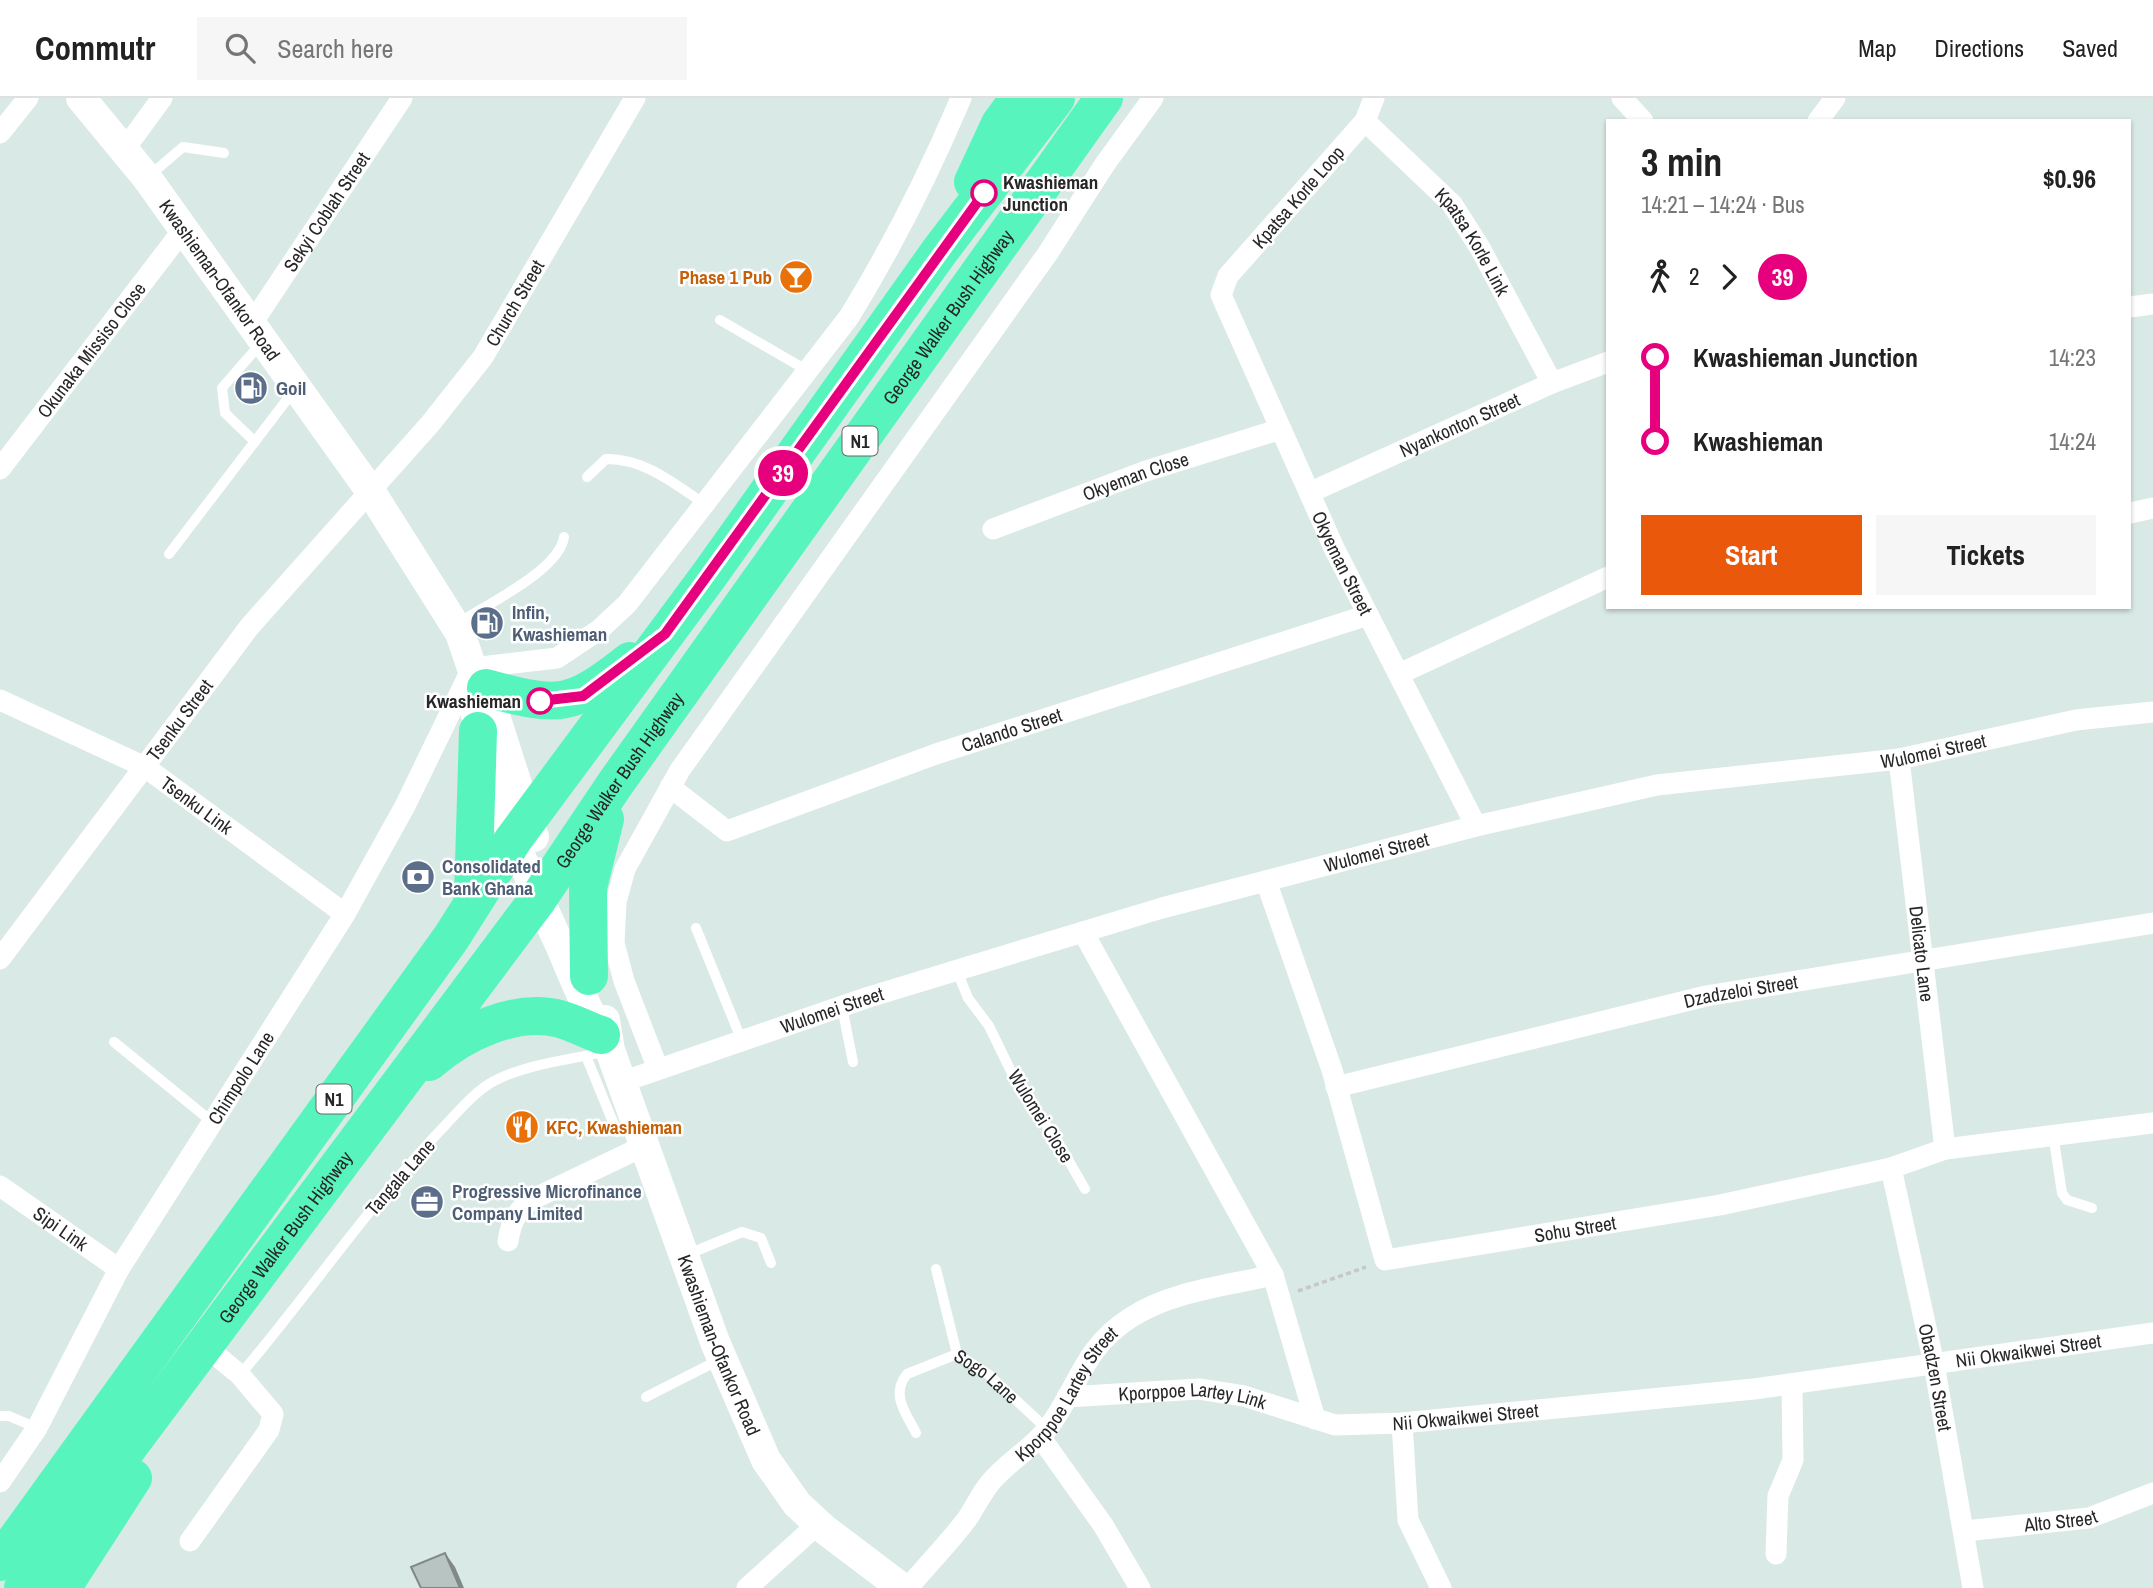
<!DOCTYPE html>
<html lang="en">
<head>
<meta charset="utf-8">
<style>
	body { margin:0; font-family:"Archivo Narrow",sans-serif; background:#f6f6f6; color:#222; height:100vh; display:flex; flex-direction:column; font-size:26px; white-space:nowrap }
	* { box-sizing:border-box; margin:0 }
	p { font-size:23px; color:#767676 }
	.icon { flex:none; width:38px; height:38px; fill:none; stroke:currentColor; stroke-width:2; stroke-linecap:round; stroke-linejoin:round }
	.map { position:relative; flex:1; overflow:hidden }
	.panel { position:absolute; left:1606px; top:21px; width:525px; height:490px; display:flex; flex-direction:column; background:#fff; border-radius:0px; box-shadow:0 2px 5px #0004 }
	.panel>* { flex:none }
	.badge { padding:0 14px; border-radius:23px; font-size:24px; line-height:46px }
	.map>.badge { position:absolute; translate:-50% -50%; box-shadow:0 0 0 4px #fff }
	.legs { display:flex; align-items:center; gap:10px; height:77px; padding:0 35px; font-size:23px }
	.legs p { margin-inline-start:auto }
	.headline { display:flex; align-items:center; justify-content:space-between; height:119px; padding:0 35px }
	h1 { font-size:38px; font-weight:700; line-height:52px }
	.primary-button { display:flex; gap:14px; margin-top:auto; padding:14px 35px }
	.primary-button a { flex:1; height:80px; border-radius:0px; background:#ea580c; color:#fff; font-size:28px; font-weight:700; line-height:80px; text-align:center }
	.primary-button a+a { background:#f6f6f6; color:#222 }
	ul { padding:0 35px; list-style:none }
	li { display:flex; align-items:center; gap:24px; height:84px; font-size:26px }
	li i { display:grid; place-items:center; width:10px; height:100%; margin:0 9px; background:currentColor }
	li i::after { content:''; width:18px; height:18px; margin:-9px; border:5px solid; border-radius:50%; background:#fff }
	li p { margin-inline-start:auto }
	li:first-child i { background:linear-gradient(#0000 50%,currentColor 0) }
	li:last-child i { background:linear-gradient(currentColor 50%,#0000 0) }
	header { display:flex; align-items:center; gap:42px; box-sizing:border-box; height:98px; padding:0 35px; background:#fff; border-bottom:2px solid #e0e0e0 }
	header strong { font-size:33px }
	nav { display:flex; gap:38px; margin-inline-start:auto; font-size:24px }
	.search { width:490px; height:63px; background:#f6f6f6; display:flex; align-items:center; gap:18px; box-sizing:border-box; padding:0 24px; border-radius:0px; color:#767676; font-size:26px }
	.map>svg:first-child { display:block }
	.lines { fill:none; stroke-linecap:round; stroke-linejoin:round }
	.path { stroke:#c7c7c7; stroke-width:3.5; stroke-dasharray:5 3.5; stroke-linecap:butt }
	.lane { stroke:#fff; stroke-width:10 }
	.street { stroke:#fff; stroke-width:21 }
	.secondary { stroke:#fff; stroke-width:30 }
	.highway { stroke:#57f5bd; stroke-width:38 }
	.shaded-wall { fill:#818988 }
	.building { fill:#b8c4c2; stroke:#818988; stroke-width:2 }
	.line-1-casing { stroke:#fff; stroke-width:16 }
	.line-1 { stroke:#e6007e; stroke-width:10 }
	.stop-1-dot { fill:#fff; stroke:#e6007e; stroke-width:3.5 }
	.labels { text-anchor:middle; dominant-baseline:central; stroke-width:5; stroke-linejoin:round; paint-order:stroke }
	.shield { fill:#fff; stroke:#686868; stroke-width:2 }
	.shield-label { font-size:18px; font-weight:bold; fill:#272727 }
	.stop-label { font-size:19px; font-weight:bold; fill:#272727; stroke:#fff; text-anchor:start }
	.street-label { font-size:19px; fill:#272727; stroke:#fff }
	.food-label { font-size:19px; font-weight:bold; fill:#c56008; stroke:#fff; text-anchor:end }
	.service-label { font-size:19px; font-weight:bold; fill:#4e5e75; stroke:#fff; text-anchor:start }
</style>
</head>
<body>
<header>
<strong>Commutr</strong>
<div class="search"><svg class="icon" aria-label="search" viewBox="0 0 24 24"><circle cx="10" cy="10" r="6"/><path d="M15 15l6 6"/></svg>Search here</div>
<nav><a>Map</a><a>Directions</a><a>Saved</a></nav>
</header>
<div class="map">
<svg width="2153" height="1490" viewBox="0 0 2153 1490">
	<rect width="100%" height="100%" fill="#d9e9e5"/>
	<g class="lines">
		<path class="path" d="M1298,1193L1366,1169"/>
		<g class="lane">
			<path d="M149,78L183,49L224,55"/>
			<path d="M720,222L808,273"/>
			<path d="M255,344L225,315L222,290L261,245"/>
			<path d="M587,379L606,361C644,360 676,387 706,407"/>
			<path d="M169,456L295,291"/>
			<path d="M457,526C485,507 559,473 564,439"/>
			<path d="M696,830L742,943"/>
			<path d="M957,873L968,900L989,928L1022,996L1054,1037L1085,1091"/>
			<path d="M842,909L853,964"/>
			<path d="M114,944L211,1023"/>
			<path d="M586,958L617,1034L634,1028"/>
			<path d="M2053,1036L2062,1095L2067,1102L2092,1110"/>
			<path d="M686,1157L742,1134L761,1140L771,1165"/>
			<path d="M936,1171L957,1256"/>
			<path id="s1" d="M957,1256L988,1276L1047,1331"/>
			<path d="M240,1277C307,1198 365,1113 436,1037C453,1020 473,994 494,983C529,965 570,962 608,953"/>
			<path d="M646,1299L719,1262"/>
			<path d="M0,1318H9L37,1330"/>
			<path d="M916,1335C906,1315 890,1296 907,1276L957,1256"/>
		</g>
		<g class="street">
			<path id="s2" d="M1374,0L1365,23L1228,178L1221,197L1334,450L1476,728"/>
			<path d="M1622,0L1643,23"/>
			<path id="s3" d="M1365,23L1452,106L1480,150L1552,285"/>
			<path d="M1818,23L1835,0"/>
			<path d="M0,35L28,0"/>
			<path d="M124,52L162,0"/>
			<path d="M2130,209L2153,206"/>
			<path id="s4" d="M251,227L402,0"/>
			<path id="s5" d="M0,371L183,132"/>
			<path id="s6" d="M1311,394L1552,285L1608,264"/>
			<path d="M2130,415L2153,410"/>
			<path id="s7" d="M993,431L1146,373L1281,331"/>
			<path d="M1399,576L1608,479"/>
			<path id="s8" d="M0,602L145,669L345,816"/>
			<path id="s9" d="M1899,661L1945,1051"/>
			<path id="s10" d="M670,689L727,733L936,656L1368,517"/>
			<path id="s11" d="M1266,783L1332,972L1385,1162L1720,1107L1891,1070L1945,1051L2153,1025"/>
			<path d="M1083,834L1273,1177L1315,1321"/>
			<path id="s12" d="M0,861L250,528L430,326L483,259L635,0"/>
			<path d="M658,971L624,883L614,845L616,804L625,771L680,672L1048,155L1105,66L1153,0"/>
			<path id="s13" d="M622,984L869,899L1162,810L1476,728L1657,687L1899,661L2076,622L2153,614"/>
			<path id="s14" d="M1336,989L1706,898L2153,825"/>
			<path id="s15" d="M1891,1070L1934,1266L1973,1490"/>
			<path id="s16" d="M0,1088L119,1171"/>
			<path d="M508,1143C511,1124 516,1114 531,1102L646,1047"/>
			<path id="s17" d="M1067,1299L1199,1291L1244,1298L1335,1327L1402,1325L1754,1291L2153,1235"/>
			<path d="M1402,1325L1408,1422L1441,1490"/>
			<path d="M1041,1340L1103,1427L1140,1490"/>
			<path id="s18" d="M0,1384L37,1330L119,1171L345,816L405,708L472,570L557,560L599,532L627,506L849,219C892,149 929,76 961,0"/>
			<path id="s19" d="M1965,1433L2089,1420L2153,1395"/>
			<path d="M190,1443L269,1332L273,1316L240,1277L205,1248"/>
			<path d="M1776,1456L1778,1398L1793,1362L1792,1286"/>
			<path d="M747,1490L818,1426"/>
			<path id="s20" d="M908,1490C927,1467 949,1445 967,1421C975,1409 981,1396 990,1385C1007,1364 1032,1351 1048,1330C1079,1289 1082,1251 1130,1220C1171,1193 1226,1188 1273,1177"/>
		</g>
		<g class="secondary">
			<path id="s21" d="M81,0L147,80L369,391L460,535L477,585L472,595C486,685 522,765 560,847C574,880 587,913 605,944"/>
			<path d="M487,593L534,739"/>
			<path id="s22" d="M605,922L610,952L715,1244L766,1362L797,1406L824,1431L902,1490"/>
		</g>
		<g class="highway">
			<path d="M973,84L1000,26L1019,0"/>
			<path d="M486,590C560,610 570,610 630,563"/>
			<path d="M473,799L478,633"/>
			<path d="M589,878L588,790L605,721"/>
			<path d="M429,964C461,936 515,909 560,921C574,925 587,932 601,937"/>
			<path d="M0,1464L451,840L513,742L710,476L939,154L1056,0"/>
			<path id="s23" d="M23,1490L538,801L615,686L1104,0"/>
			<path d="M62,1490L133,1380"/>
		</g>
	</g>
	<path class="shaded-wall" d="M445,1455L455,1469L464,1490H460Z"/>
	<path class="building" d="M445,1455L460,1490H421L411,1469Z"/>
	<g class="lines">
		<g class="line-1-casing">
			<path id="line-1" d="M540,603L583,598L665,536L984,95"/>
		</g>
		<use href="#line-1" class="line-1"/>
	</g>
	<defs>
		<g id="bar-disc" transform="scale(1.75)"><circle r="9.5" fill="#e8710a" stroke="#fff"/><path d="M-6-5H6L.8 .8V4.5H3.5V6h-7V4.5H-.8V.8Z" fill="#fff"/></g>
		<g id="fuel-disc" transform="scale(1.75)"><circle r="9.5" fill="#5c6f8a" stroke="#fff"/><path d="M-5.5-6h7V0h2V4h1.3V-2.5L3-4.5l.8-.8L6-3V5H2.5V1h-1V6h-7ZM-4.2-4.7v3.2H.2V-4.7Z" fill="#fff"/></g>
		<g id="bank-disc" transform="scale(1.75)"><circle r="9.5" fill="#5c6f8a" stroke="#fff"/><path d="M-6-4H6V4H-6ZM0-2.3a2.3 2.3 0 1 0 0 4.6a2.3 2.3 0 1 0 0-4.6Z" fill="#fff"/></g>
		<g id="restaurant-disc" transform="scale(1.75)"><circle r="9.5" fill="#e8710a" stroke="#fff"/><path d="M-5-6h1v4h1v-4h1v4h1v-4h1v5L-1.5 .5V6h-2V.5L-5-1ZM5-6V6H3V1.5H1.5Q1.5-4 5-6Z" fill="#fff"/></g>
		<g id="office-disc" transform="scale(1.75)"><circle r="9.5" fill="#5c6f8a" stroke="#fff"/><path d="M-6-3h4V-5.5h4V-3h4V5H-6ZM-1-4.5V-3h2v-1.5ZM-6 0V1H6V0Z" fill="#fff"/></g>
	</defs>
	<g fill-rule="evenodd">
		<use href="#bar-disc" x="796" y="179"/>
		<use href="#fuel-disc" x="251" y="290"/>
		<use href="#fuel-disc" x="487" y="525"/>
		<use href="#bank-disc" x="418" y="779"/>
		<use href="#restaurant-disc" x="522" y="1029"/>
		<use href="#office-disc" x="427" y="1104"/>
	</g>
	<g class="stop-1-dot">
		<circle cx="984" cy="95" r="12"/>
		<circle cx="540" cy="603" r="12"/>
	</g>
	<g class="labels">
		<g class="shield">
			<rect x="842.5" y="328.5" width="35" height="29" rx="5"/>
			<rect x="316.5" y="986.5" width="35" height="29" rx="5"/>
		</g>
		<g class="shield-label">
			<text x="860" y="343">N1</text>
			<text x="334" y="1001">N1</text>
		</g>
		<g class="stop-label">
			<text x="1003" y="84">Kwashieman<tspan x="1003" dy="22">Junction</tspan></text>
			<text x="521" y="603" text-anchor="end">Kwashieman</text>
		</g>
		<g class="street-label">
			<text transform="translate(1298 99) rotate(-49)">Kpatsa Korle Loop</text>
			<text stroke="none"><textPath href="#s4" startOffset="136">Sekyi Coblah Street</textPath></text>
			<text stroke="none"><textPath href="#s3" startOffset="163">Kpatsa Korle Link</textPath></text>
			<text stroke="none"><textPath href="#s21" startOffset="229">Kwashieman-Ofankor Road</textPath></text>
			<text stroke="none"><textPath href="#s12" startOffset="835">Church Street</textPath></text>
			<text stroke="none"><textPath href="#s23" startOffset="1572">George Walker Bush Highway</textPath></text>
			<text stroke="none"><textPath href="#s5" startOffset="150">Okunaka Missiso Close</textPath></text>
			<text stroke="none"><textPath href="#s6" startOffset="163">Nyankonton Street</textPath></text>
			<text stroke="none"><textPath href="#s7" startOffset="152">Okyeman Close</textPath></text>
			<text stroke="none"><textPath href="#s2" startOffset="546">Okyeman Street</textPath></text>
			<text stroke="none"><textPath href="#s12" startOffset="299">Tsenku Street</textPath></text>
			<text stroke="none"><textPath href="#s10" startOffset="374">Calando Street</textPath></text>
			<text stroke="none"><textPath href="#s13" startOffset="1356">Wulomei Street</textPath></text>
			<text stroke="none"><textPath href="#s23" startOffset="1004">George Walker Bush Highway</textPath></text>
			<text stroke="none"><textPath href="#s8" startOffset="224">Tsenku Link</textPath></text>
			<text stroke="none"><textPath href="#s13" startOffset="789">Wulomei Street</textPath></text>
			<text stroke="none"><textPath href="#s9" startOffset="196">Delicato Lane</textPath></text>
			<text stroke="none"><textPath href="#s14" startOffset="416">Dzadzeloi Street</textPath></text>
			<text stroke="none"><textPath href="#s13" startOffset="222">Wulomei Street</textPath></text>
			<text stroke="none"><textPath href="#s18" startOffset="471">Chimpolo Lane</textPath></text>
			<text transform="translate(1041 1018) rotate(58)">Wulomei Close</text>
			<text transform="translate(400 1079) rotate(-49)">Tangala Lane</text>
			<text stroke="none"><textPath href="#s16" startOffset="74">Sipi Link</textPath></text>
			<text stroke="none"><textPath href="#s11" startOffset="590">Sohu Street</textPath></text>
			<text stroke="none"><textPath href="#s23" startOffset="438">George Walker Bush Highway</textPath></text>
			<text stroke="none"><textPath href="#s22" startOffset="345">Kwashieman-Ofankor Road</textPath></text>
			<text stroke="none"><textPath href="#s17" startOffset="971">Nii Okwaikwei Street</textPath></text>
			<text stroke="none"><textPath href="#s1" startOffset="37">Sogo Lane</textPath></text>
			<text stroke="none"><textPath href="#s15" startOffset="214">Obadzen Street</textPath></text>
			<text stroke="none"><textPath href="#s20" startOffset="252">Kporppoe Lartey Street</textPath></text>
			<text stroke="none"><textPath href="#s17" startOffset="126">Kporppoe Lartey Link</textPath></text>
			<text stroke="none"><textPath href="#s17" startOffset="404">Nii Okwaikwei Street</textPath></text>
			<text stroke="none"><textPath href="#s19" startOffset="96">Alto Street</textPath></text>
		</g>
		<g class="food-label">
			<text x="772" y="179">Phase 1 Pub</text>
			<text x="546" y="1029" text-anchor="start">KFC, Kwashieman</text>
		</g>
		<g class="service-label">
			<text x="276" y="290">Goil</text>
			<text x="512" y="514">Infin,<tspan x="512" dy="22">Kwashieman</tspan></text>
			<text x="442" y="768">Consolidated<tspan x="442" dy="22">Bank Ghana</tspan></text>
			<text x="452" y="1093">Progressive Microfinance<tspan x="452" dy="22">Company Limited</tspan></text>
		</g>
	</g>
</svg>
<b class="badge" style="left:783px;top:375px;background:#e6007e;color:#fff">39</b>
<section class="panel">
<div class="headline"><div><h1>3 min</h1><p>14:21 – 14:24 · Bus</p></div><b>$0.96</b></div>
<div class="legs"><svg class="icon" aria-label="walk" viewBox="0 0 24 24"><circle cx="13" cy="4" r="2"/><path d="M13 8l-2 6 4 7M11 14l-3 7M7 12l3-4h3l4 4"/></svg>2<svg class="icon" aria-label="forward" viewBox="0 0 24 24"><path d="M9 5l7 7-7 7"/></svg><b class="badge" style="background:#e6007e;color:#fff">39</b></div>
<ul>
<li><i style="color:#e6007e"></i><b>Kwashieman Junction</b><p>14:23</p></li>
<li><i style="color:#e6007e"></i><b>Kwashieman</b><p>14:24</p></li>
</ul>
<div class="primary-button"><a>Start</a><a>Tickets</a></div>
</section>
</div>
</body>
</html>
